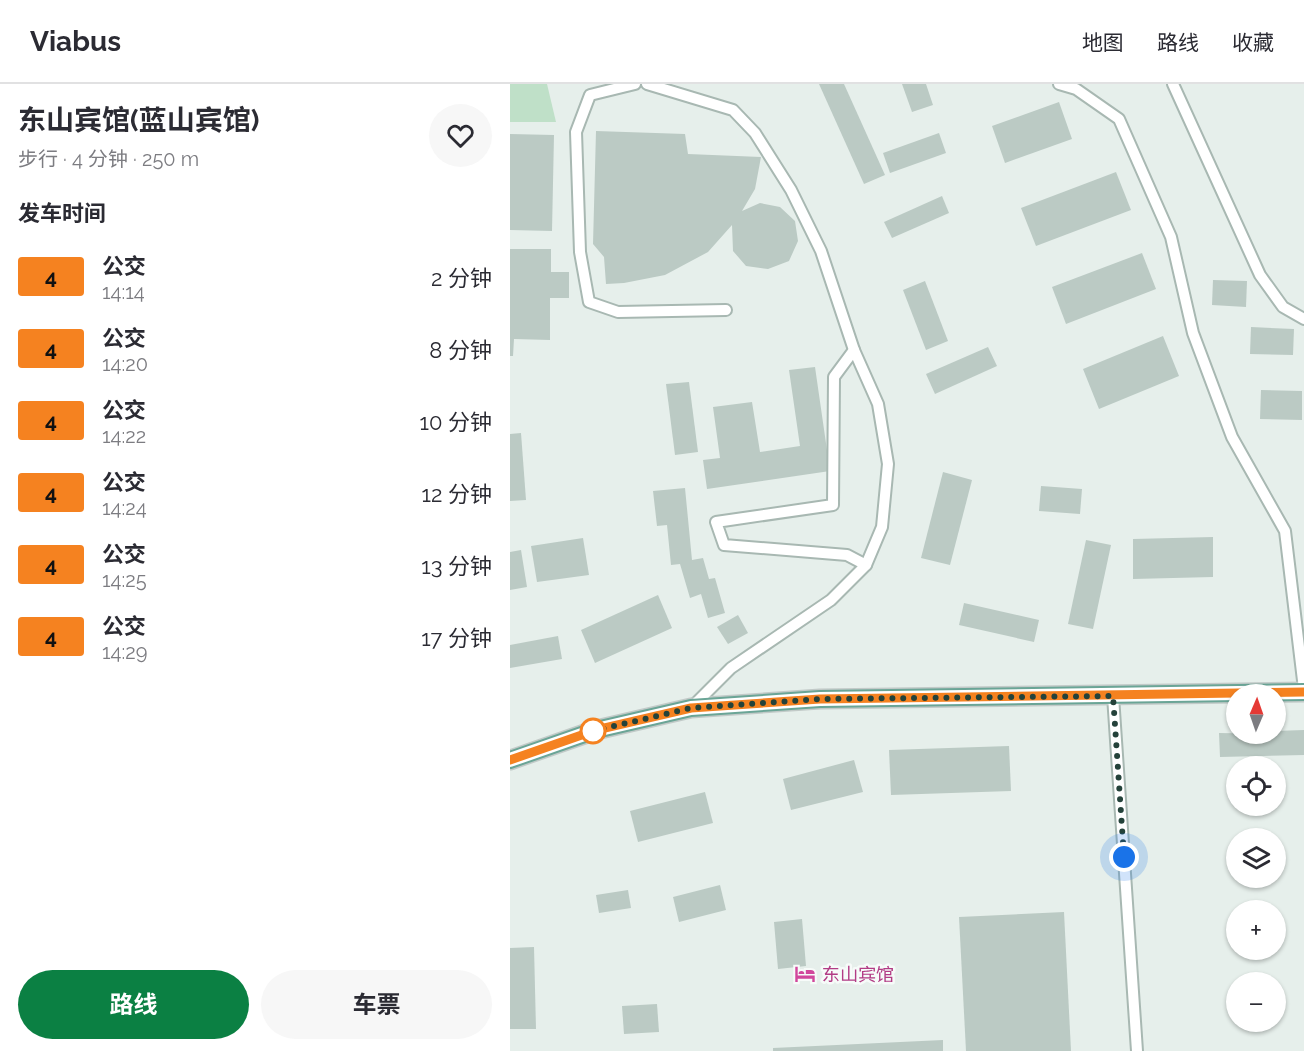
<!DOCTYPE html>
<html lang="zh">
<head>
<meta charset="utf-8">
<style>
	body { margin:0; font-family:Raleway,"Noto Sans SC",sans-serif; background:#f7f7f7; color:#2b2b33; height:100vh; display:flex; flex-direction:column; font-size:22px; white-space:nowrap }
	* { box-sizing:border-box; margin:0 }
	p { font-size:20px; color:#7c7c81 }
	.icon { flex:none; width:33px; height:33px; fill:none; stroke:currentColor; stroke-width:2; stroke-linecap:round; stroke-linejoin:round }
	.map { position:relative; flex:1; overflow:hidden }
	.panel { display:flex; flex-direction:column; background:#fff; width:510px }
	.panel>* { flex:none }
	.badge { padding:0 12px; border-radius:4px; font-size:21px; line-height:39px }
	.needle { width:39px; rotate:2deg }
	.buttons { position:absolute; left:716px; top:600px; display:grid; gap:12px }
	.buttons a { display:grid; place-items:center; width:60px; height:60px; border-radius:50%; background:#fff; box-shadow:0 2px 4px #0004; font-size:30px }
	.you { position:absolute; width:30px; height:30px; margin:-15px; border:4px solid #fff; border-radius:50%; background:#1a73e8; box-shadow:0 0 0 9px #1a73e833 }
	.map>.badge { position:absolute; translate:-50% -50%; box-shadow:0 0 0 3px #fff }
	h2 { padding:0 18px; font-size:22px; line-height:54px }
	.round { display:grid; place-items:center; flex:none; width:63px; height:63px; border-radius:32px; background:#f7f7f7 }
	.headline { display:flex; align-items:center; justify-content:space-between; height:102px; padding:0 18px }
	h1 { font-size:28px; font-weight:700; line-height:45px }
	.button { display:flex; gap:12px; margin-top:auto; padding:12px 18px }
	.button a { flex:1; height:69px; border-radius:36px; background:#0b8043; color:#fff; font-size:24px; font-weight:700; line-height:69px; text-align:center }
	.button a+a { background:#f7f7f7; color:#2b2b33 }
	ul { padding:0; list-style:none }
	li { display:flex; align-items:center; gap:18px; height:72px; padding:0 18px }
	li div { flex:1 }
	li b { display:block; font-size:22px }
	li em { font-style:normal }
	li .badge { min-width:66px; font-weight:700; text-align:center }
	header { display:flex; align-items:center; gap:36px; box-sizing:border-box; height:84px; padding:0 30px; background:#fff; border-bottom:2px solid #e1e1e2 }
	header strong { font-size:28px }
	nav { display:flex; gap:33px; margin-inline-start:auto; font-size:21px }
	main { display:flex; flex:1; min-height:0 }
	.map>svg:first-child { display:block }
	.green { fill:#bfe0c8 }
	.building { fill:#bbcac4 }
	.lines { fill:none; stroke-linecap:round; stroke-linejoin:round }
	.lane-casing { stroke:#a8b8b2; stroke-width:14 }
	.primary-casing { stroke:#c2cac8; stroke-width:21 }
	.lane { stroke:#fff; stroke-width:10 }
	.primary { stroke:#6aa596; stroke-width:18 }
	.line-casing { stroke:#fff; stroke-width:14 }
	.line { stroke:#f58220; stroke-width:9 }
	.walk { stroke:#24423a; stroke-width:6; stroke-dasharray:0 10.8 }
	.stop-dot { fill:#fff; stroke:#f58220; stroke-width:3 }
	.labels { text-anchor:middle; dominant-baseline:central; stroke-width:5; stroke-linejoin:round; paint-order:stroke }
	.hotel-label { font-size:18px; fill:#b23c85; stroke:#f7fbf9; text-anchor:start }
</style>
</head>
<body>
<header>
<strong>Viabus</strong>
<nav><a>地图</a><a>路线</a><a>收藏</a></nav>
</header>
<main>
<section class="panel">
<div class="headline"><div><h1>东山宾馆(蓝山宾馆)</h1><p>步行 · 4 分钟 · 250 m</p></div><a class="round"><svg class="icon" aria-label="heart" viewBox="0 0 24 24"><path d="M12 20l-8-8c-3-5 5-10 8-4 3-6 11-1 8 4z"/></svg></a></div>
<h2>发车时间</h2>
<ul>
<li><span class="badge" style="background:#f58220;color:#111">4</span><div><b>公交</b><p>14:14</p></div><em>2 分钟</em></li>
<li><span class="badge" style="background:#f58220;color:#111">4</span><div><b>公交</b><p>14:20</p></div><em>8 分钟</em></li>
<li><span class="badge" style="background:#f58220;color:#111">4</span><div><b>公交</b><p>14:22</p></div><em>10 分钟</em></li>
<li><span class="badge" style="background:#f58220;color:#111">4</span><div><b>公交</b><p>14:24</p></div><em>12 分钟</em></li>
<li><span class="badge" style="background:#f58220;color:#111">4</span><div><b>公交</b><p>14:25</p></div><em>13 分钟</em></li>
<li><span class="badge" style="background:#f58220;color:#111">4</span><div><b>公交</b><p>14:29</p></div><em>17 分钟</em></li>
</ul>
<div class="button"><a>路线</a><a>车票</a></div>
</section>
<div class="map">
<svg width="794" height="967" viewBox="0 0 794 967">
	<rect width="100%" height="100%" fill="#e6efeb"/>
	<path class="green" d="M0,0H37L46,38H0Z"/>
	<g class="building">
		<path d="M309,0H334L375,91L354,100Z"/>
		<path d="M392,0H416L423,21L402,28Z"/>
		<path d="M549,18L562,55L495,79L482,42Z"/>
		<path d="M86,47L175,50L178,70L251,73L245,105L232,127L250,119L270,123L285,137L288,157L279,177L258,185L236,182L223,167L222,141L198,168L155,191L114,199L96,200L94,173L83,160Z"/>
		<path d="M429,49L436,69L380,89L373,69Z"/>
		<path d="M0,50L44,51L42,147L0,146Z"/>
		<path d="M606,88L621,126L526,162L511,124Z"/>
		<path d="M432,112L439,129L382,154L374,138Z"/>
		<path d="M0,165H41V188H59V214H40V256L4,255L3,272H0Z"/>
		<path d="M632,169L646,205L556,240L542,203Z"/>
		<path d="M703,196L737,197L736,223L702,221Z"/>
		<path d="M415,197L438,257L416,266L393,206Z"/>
		<path d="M741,243L784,245L783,271L740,270Z"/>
		<path d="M653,252L669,292L589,325L573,285Z"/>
		<path d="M478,263L487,282L425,310L416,290Z"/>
		<path d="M305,283L320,387L197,405L193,376L210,374L203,323L242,318L250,368L290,362L279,286Z"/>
		<path d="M179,298L188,368L165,371L156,300Z"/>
		<path d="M751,306L792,307V336L750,335Z"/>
		<path d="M11,349L16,416L0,417V350Z"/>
		<path d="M433,388L462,396L440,481L411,474Z"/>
		<path d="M531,402L572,405L570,430L529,427Z"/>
		<path d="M175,404L182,476L193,474L199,495L205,494L215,529L198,534L191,510L180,514L170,480L161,481L157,441L147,442L143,407Z"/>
		<path d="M703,453V493L623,495V455Z"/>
		<path d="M73,454L79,491L27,498L21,462Z"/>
		<path d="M576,456L601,461L583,545L558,540Z"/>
		<path d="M11,466L17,503L0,506V468Z"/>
		<path d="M148,511L162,544L85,579L71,546Z"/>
		<path d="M454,519L529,536L524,558L449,541Z"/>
		<path d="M228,531L238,549L218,560L207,543Z"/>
		<path d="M48,552L52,575L0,584V561Z"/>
		<path d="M794,646V671L710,673L709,649L765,650V647Z"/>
		<path d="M499,662L501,707L381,711L379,666Z"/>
		<path d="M344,676L353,708L281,726L273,695Z"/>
		<path d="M195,708L203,739L128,758L120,727Z"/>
		<path d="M210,801L216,826L169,838L163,813Z"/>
		<path d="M118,806L121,824L89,829L86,811Z"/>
		<path d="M554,828L561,967H456L449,833Z"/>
		<path d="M292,835L296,882L268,885L264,838Z"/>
		<path d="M24,863L26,945H0V864Z"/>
		<path d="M147,920L149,948L114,950L112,922Z"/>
		<path d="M433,956V967H263V964Z"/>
	</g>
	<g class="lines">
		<g class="lane-casing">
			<g id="lane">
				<path d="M125,0L80,11L66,48L70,168L79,218L108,228L216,226"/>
				<path d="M137,0L223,26L245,49L281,106L311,167L344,266L368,320L378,380L372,443L356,481L321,516L221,584L181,624"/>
				<path d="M549,0L566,5L609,35L661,153L683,249L722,353L775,447L794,605"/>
				<path d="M663,0L750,191L773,223L794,235"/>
				<path d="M344,266L324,293L323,421L206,438L214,461L337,471L356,481"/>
				<path d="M603,612L627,967"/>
			</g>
		</g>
		<g class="primary-casing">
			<path id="primary" d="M0,676L86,646L181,624L310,615L794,608"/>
		</g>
		<use href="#lane" class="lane"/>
		<use href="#primary" class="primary"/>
	</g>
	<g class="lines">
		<g class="line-casing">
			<path id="line" d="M0,676L86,646L181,624L310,615L794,608"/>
		</g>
		<use href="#line" class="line"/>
		<path class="walk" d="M83,647L181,624L310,615L603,612L614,773"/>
	</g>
	<defs>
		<g id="hotel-bare" transform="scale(1.62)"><path d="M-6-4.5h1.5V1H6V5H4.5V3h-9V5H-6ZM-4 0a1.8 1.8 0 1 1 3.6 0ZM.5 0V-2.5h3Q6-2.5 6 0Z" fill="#d1479c" stroke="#f7fbf9" stroke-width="2.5" paint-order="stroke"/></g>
	</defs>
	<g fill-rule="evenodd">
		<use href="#hotel-bare" x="295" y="890"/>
	</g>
	<circle class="stop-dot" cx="83" cy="647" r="12"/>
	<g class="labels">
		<g class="hotel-label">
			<text x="312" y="890">东山宾馆</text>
		</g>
	</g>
</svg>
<div class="buttons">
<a><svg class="needle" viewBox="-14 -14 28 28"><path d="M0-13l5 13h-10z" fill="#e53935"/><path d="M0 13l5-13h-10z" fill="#7c7c81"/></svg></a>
<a><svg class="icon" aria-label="locate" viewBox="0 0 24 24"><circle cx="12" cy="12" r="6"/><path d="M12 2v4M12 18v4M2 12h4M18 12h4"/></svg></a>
<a><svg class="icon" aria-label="layers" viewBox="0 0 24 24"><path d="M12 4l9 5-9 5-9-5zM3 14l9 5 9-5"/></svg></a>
<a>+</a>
<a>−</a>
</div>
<div class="you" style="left:614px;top:773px"></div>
</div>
</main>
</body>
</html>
